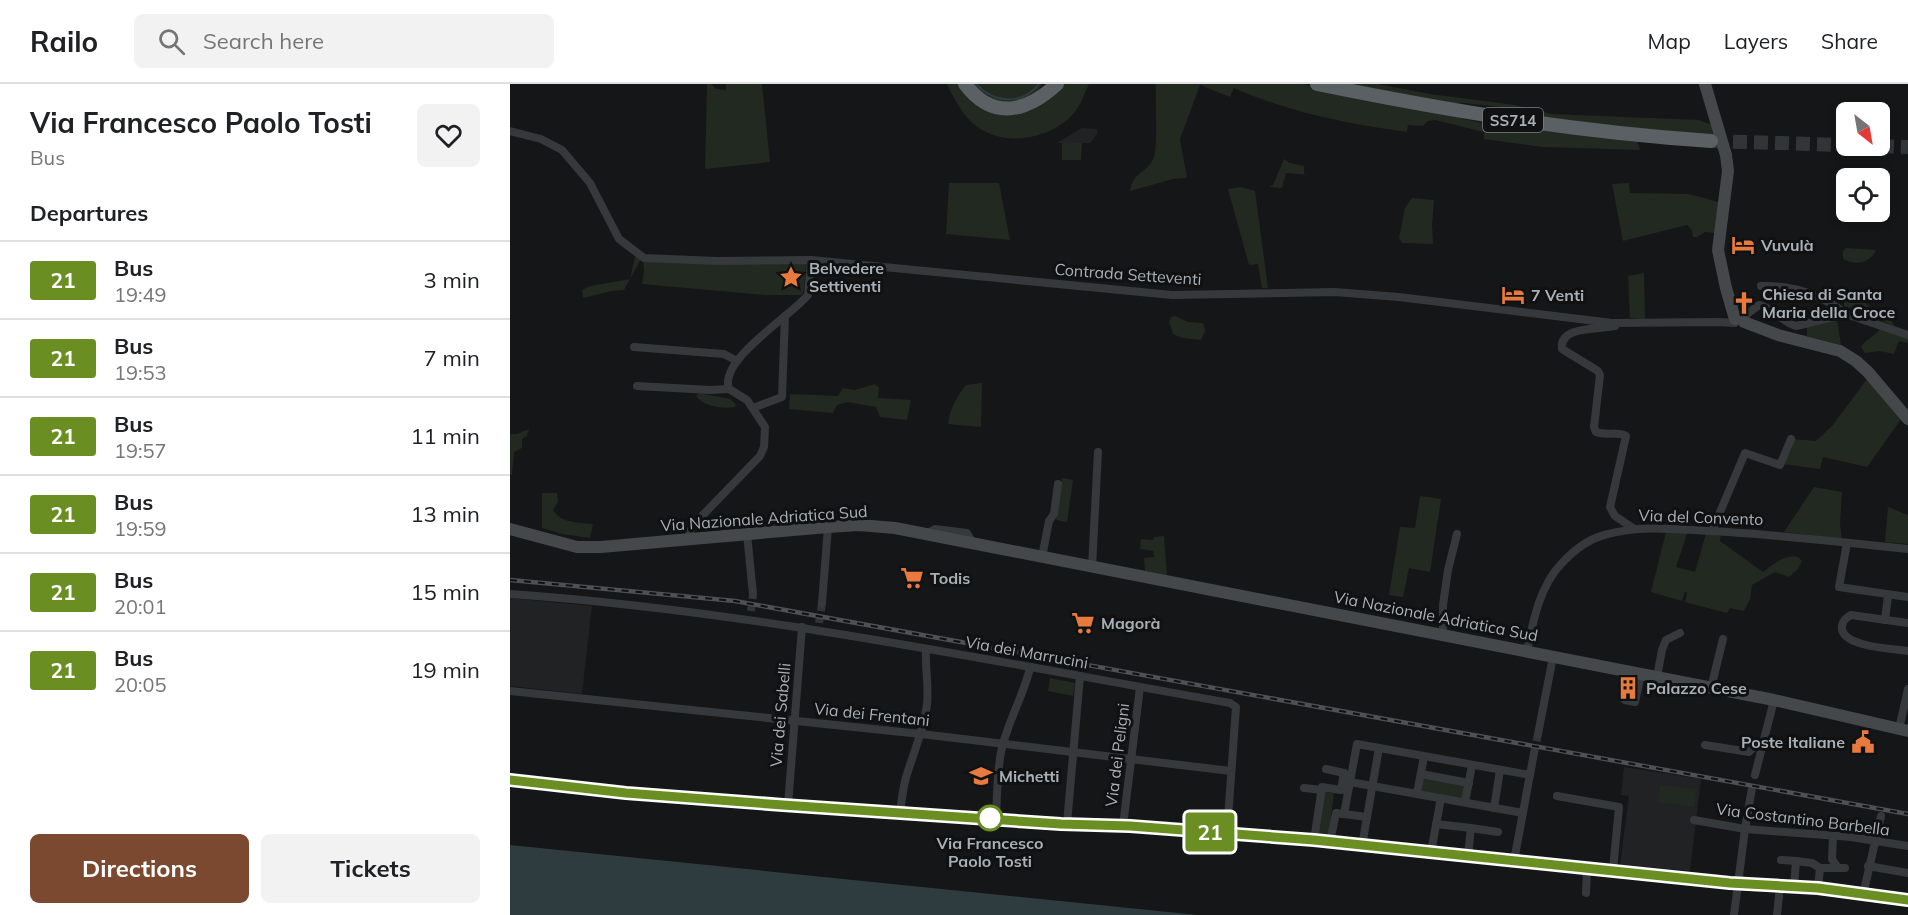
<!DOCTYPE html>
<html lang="en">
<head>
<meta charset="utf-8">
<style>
	body { margin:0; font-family:Mulish,sans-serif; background:#f2f2f2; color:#202124; height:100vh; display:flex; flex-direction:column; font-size:22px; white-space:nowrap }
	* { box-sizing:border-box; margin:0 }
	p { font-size:20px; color:#757577 }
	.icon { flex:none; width:33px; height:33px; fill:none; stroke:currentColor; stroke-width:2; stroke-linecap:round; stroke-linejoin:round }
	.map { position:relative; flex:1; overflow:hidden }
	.details { display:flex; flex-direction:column; background:#fff; width:510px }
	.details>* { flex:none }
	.badge { padding:0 12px; border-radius:4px; font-size:21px; line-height:39px }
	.needle { width:39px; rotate:149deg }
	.tools { position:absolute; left:1326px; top:18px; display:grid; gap:12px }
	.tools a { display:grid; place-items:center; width:54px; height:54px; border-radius:9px; background:#fff; box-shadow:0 3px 9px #0003; font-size:30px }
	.map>.badge { position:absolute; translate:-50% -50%; box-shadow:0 0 0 3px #fff }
	h2 { padding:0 30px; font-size:22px; line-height:54px }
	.round { display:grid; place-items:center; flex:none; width:63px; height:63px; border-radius:9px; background:#f2f2f2 }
	.head { display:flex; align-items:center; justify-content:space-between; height:102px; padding:0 30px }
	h1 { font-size:28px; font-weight:700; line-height:45px }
	.cta { display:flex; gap:12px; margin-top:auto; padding:12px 30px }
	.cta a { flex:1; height:69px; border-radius:9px; background:#7a492f; color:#fff; font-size:24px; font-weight:700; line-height:69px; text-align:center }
	.cta a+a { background:#f2f2f2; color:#202124 }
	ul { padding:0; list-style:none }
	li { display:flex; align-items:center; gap:18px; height:78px; padding:0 30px; border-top:2px solid #e0e0e0 }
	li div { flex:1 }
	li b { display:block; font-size:22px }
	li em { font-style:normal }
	li .badge { min-width:66px; font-weight:700; text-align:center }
	header { display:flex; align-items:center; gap:36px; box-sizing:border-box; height:84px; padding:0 30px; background:#fff; border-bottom:2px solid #e0e0e0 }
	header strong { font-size:28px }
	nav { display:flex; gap:33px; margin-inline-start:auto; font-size:21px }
	.search { width:420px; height:54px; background:#f2f2f2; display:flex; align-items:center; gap:15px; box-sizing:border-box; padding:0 21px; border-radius:9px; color:#757577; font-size:22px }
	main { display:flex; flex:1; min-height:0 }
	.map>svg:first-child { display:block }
	.built { fill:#212224 }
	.green { fill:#222921 }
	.water { fill:#2f3c3f }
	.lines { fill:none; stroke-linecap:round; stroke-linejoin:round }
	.stream { stroke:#2f3c3f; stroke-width:2 }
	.minor-tunnel { stroke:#323537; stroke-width:8; stroke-dasharray:8 4; stroke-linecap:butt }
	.trunk-tunnel { stroke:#323537; stroke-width:14; stroke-dasharray:14 7; stroke-linecap:butt }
	.minor { stroke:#36393c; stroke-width:8 }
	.secondary { stroke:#44484b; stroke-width:12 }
	.trunk { stroke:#5a6063; stroke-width:14 }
	.rail-casing { stroke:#4d5154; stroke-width:4.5 }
	.rail { stroke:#101112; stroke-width:2; stroke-dasharray:7; stroke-linecap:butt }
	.line-casing { stroke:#fff; stroke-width:14 }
	.line { stroke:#6b8e23; stroke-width:9 }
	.stop-dot { fill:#fff; stroke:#6b8e23; stroke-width:3 }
	.labels { text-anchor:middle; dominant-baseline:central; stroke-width:6; stroke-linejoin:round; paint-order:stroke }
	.shield { fill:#101112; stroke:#7a8085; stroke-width:1.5 }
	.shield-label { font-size:15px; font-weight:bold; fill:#a8b0b6 }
	.poi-label { font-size:16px; font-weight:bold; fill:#a8b0b6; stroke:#101112; text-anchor:start }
	.street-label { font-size:16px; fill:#a8b0b6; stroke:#101112 }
	.stop-label { font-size:16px; font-weight:bold; fill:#a8b0b6; stroke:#101112 }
</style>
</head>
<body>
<header>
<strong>Railo</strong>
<div class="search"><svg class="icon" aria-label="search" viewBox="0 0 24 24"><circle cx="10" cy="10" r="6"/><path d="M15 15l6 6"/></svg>Search here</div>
<nav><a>Map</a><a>Layers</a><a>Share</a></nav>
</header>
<main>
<section class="details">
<div class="head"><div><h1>Via Francesco Paolo Tosti</h1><p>Bus</p></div><a class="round"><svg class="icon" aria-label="heart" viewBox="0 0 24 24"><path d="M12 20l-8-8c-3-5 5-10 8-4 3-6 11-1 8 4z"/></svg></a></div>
<h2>Departures</h2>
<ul>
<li><span class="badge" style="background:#6b8e23;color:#fff">21</span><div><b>Bus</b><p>19:49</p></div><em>3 min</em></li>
<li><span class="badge" style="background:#6b8e23;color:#fff">21</span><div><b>Bus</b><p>19:53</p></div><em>7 min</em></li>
<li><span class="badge" style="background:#6b8e23;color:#fff">21</span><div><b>Bus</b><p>19:57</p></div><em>11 min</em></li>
<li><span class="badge" style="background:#6b8e23;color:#fff">21</span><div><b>Bus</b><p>19:59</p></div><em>13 min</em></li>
<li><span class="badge" style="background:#6b8e23;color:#fff">21</span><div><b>Bus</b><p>20:01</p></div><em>15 min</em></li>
<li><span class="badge" style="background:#6b8e23;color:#fff">21</span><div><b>Bus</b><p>20:05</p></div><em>19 min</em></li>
</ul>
<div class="cta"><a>Directions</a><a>Tickets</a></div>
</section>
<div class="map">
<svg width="1398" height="831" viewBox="0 0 1398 831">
	<rect width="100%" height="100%" fill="#151617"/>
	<g class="built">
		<path d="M572,44L587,45V50L580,59H547Z"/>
		<path d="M0,514L82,522L72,610L0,602Z"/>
		<path d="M1114,683L1191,695L1180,787L1110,781L1119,712L1111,711Z"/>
	</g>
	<g class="green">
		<path d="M196,0H201L206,5L216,6V0H252L260,78L195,85L197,1Z"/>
		<path d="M437,0H451L493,31L506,30L522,26L553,0H579C575,8 572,18 567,25C548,52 503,63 474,47C456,38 445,17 437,0Z"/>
		<path d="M462,0H532C528,9 523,12 514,15C489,22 482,16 462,0Z"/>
		<path d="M644,0H792L940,29L953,35L978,40H1008L1127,56L1130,66L1032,63L974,55V48L925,36L918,37L913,42L898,41L897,48C838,40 778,28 724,4L720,13L690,1L670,55L677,94L663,95L620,107C623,87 638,89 644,73C648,62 645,16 646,1Z"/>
		<path d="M831,0H867L920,10L1005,21L1042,30L1189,36L1205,42L1207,52L1152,48L1020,32L990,23L954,19L935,20Z"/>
		<path d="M552,59H572L571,76H552Z"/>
		<path d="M774,75L780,79L794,82V90L800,91L776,89L772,104L759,103L763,101Z"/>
		<path d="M439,99H489L500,156L436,150Z"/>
		<path d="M1119,99L1120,109L1179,110L1212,119L1207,154L1204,149L1195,148L1187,153H1183L1182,146L1177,141L1113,157L1102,100Z"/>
		<path d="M731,103L745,107L758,204H752L748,180L739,181L718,105Z"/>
		<path d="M902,114L924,116L922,141L923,160L892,159L889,154L895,124Z"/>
		<path d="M1336,164L1366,166C1361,179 1345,182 1333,175V167Z"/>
		<path d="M126,168L132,173L114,206L102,207L73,214L72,206L80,202L120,195Z"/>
		<path d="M133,176L296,180L294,206L292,211H255L132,200L134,188Z"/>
		<path d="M1134,189L1135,235L1120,234L1118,192Z"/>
		<path d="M1342,212L1350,214L1366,228L1381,235L1384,242L1334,222V216Z"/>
		<path d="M665,232L678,238L693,239L695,247L691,256L672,254L663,250L659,238L661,233Z"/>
		<path d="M1327,235L1331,261L1297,252V243Z"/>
		<path d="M1370,245L1398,254V259L1389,257L1384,270L1370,267L1355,269L1351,263C1355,255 1365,253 1370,245Z"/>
		<path d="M1357,295L1392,334L1357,383L1313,373L1310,385L1273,380L1283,355L1306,357L1322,342Z"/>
		<path d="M472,299L471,343L438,340C440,324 446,314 456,301Z"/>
		<path d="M365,300L369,304L368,314L401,316L397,336L370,333L366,323L337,318L327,321L323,329L279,325L280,310L328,312L333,304L345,306Z"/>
		<path d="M189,309L220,315L226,320L225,323C212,325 194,323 186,312Z"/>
		<path d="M19,345L17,352L12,355V364L4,368L2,391H0V350H7Z"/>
		<path d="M552,394L563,396L557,438L546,436Z"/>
		<path d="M1304,403L1332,408L1330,440L1332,455L1274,448Z"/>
		<path d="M32,409H47L48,418L43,426C51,440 69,438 83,440L80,454L52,450L32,444Z"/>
		<path d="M910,412L931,415L920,488L899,484L893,513L879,511L890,443L905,444Z"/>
		<path d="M1378,423L1398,431V460L1375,458Z"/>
		<path d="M1178,447L1166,483L1185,488L1196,449L1211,450L1210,457L1253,488C1262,481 1283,464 1292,477L1288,485L1279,493L1265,488L1242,501L1240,515L1234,527L1220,524L1217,529L1175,518L1177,509L1175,507L1172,517L1141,508L1156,448Z"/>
		<path d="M654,452L657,491L635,487L634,474L644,473L643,467L630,465L631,455L643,456L644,453Z"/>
		<path d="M540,594L565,599L563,612L538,607Z"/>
		<path d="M914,693L957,700L955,715L911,707Z"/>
		<path d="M1150,701L1187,705L1184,723L1148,718Z"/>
		<path d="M814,708L824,709L818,754L808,753Z"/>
	</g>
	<path class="water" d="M0,761L688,831H0Z"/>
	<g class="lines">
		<path class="stream" d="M466,0C485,20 512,21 529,0"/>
		<g class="minor-tunnel">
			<path d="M241,527L243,510"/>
			<path d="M309,539L312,519"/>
			<path d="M1024,669L1028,650"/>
		</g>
		<path class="trunk-tunnel" d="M1202,57L1398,63"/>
		<g class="minor">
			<path d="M0,47L31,55L52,66L80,99L109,155L134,174L207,177L301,176L662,211L824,208L889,213L1102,239L1208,238L1225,239"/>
			<path d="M1251,202C1284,201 1311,210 1336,230"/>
			<path d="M1233,233L1249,221C1263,224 1272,238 1286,242L1336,230L1398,251"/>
			<path d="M1105,242C1090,246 1049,241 1052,265L1088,287L1090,291L1084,343L1086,348C1096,352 1107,347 1116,352L1100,423L1105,432L1123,444"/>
			<path d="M124,263L214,270L227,277"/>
			<path d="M127,302L200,306L219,305"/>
			<path d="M243,324L272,313L275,232"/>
			<path d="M1202,447L1235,369L1270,381L1281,355"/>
			<path d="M237,450L243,510"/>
			<path d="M417,450L425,445L457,449L463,459"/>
			<path d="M177,456L182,443L190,434L250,372L254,363L255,343L237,316L219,305C208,276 281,232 298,211L301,176"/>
			<path d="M1337,459L1329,503L1398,513"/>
			<path d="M532,473L539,437L544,430L548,400"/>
			<path d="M582,483L588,368"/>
			<path d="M0,510C243,527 481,577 720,619L726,623L717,749"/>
			<path d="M312,519L318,443"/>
			<path d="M1375,536L1378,512"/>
			<path d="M1398,539L1341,531C1336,534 1333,536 1332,542C1329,563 1384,565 1398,567"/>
			<path d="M933,551V521L938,486L947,450"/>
			<path d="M1017,567C1023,537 1030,501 1052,479C1064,466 1080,454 1098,450C1130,441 1164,445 1198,447C1265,450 1331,458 1398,465"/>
			<path d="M1147,593L1152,566L1156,556L1170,549"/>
			<path d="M1201,604L1213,555"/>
			<path d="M0,607L411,650L721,687"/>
			<path d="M1115,616L1125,618L1131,590"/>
			<path d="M1389,645L1398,605"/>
			<path d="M1028,650L1043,573"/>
			<path d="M1195,661L1239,668L1246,661L1251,660"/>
			<path d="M911,690L959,699"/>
			<path d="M1245,691L1264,616"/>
			<path d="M0,696L116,709L278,721L551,740L620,742L804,756L1220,799L1308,804L1398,816"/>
			<path d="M840,698L1013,729"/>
			<path d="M794,704L812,706"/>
			<path d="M907,709L914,673"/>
			<path d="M1047,712L1109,723L1103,786"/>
			<path d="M955,718L962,681"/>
			<path d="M278,721L292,543"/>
			<path d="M984,724L990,686"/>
			<path d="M390,729C392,715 393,700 398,687C405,665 414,644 417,620C419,602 415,584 416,565"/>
			<path d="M834,730L847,660L1020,691"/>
			<path d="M486,735C487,714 487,688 491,668C497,639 513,613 520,584"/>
			<path d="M1184,736L1235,745L1341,753L1398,762"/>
			<path d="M557,740L570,592"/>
			<path d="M926,740L961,744L958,771"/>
			<path d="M613,742L630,603"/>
			<path d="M961,744L988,748"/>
			<path d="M1323,753L1322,775L1328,784"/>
			<path d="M804,756L812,703L831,706L834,689L816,685"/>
			<path d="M820,758L826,729L857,733"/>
			<path d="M852,762L869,664"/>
			<path d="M921,768L931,714"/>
			<path d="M1271,776L1286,777"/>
			<path d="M1004,777L1024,669"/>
			<path d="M1358,782L1398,789"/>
			<path d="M1310,784H1335"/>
			<path d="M1284,803L1286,777L1302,779L1310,784L1308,804"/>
			<path d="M1076,809L1077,784"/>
			<path d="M1353,811L1371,732"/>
			<path d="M1224,831L1235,745L1242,704"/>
			<path d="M1267,831L1270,802"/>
		</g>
		<g class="secondary">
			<path d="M1195,0L1216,71L1218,87L1208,166L1216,204L1225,235"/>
			<path d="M1234,238L1268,251L1330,267L1346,277L1358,288L1398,335"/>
			<path d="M0,445L67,463H91L318,443L349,441L385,444L1264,616L1398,647"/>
		</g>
		<g class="trunk">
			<path d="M455,0C483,37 517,28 547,0"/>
			<path d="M807,0C939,27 1066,48 1201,57"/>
		</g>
		<g class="rail-casing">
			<path id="rail" d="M0,496L225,517L1398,730"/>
		</g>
		<use href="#rail" class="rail"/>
	</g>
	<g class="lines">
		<g class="line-casing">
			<path id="line" d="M0,696L116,709L273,721L551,740L620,742L804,756L1220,799L1308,804L1398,816"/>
		</g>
		<use href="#line" class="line"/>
	</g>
	<defs>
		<g id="hotel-bare" transform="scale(1.8)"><path d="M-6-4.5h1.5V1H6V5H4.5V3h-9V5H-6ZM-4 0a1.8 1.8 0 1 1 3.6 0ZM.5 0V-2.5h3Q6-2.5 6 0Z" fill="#e77a3c" stroke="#101112" stroke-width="2.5" paint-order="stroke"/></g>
		<g id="sight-bare" transform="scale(1.8)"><path d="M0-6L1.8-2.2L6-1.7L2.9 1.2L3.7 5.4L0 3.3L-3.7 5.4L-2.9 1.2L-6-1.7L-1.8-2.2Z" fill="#e77a3c" stroke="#101112" stroke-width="2.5" paint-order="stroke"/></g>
		<g id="church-bare" transform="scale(1.8)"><path d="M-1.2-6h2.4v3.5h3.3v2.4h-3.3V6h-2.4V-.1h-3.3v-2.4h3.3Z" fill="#e77a3c" stroke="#101112" stroke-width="2.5" paint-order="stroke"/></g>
		<g id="supermarket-bare" transform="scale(1.8)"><path d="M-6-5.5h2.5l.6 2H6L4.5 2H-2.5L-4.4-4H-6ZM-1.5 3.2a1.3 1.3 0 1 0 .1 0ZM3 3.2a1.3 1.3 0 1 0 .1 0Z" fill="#e77a3c" stroke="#101112" stroke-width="2.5" paint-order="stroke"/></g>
		<g id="building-bare" transform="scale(1.8)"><path d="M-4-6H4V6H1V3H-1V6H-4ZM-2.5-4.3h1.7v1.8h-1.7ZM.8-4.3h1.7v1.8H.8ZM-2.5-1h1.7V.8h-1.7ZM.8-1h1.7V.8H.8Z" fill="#e77a3c" stroke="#101112" stroke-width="2.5" paint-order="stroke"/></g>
		<g id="civic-bare" transform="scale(1.8)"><path d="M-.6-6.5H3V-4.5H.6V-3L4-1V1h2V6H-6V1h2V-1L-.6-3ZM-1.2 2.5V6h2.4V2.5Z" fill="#e77a3c" stroke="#101112" stroke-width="2.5" paint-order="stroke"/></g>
		<g id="school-bare" transform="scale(1.8)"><path d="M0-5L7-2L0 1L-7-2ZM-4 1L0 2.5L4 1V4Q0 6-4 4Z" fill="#e77a3c" stroke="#101112" stroke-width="2.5" paint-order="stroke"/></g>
	</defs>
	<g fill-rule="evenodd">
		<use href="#hotel-bare" x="1233" y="161"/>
		<use href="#sight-bare" x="281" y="193"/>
		<use href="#hotel-bare" x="1003" y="211"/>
		<use href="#church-bare" x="1234" y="219"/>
		<use href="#supermarket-bare" x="402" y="494"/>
		<use href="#supermarket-bare" x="573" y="539"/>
		<use href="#building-bare" x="1118" y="604"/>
		<use href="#civic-bare" x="1353" y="658"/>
		<use href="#school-bare" x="471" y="692"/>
	</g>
	<circle class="stop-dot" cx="480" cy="734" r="12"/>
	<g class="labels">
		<rect class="shield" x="973" y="24" width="60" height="24" rx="4.5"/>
		<g class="shield-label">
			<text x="1003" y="36">SS714</text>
		</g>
		<g class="poi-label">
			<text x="1251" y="161">Vuvulà</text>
			<text x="299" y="184">Belvedere<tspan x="299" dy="18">Settiventi</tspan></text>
			<text x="1252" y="210">Chiesa di Santa<tspan x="1252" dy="18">Maria della Croce</tspan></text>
			<text x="1021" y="211">7 Venti</text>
			<text x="420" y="494">Todis</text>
			<text x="591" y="539">Magorà</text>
			<text x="1136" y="604">Palazzo Cese</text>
			<text x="1335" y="658" text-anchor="end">Poste Italiane</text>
			<text x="489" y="692">Michetti</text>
		</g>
		<g class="street-label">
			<text transform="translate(618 190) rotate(4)">Contrada Setteventi</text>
			<text transform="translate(1191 433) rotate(2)">Via del Convento</text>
			<text transform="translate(254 434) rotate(-4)">Via Nazionale Adriatica Sud</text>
			<text transform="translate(926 532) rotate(11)">Via Nazionale Adriatica Sud</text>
			<text transform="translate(517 568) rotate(10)">Via dei Marrucini</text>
			<text transform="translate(362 630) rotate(6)">Via dei Frentani</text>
			<text transform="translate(270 631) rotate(-85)">Via dei Sabelli</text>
			<text transform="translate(607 671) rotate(-83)">Via dei Peligni</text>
			<text transform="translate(1293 735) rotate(7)">Via Costantino Barbella</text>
		</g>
		<g class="stop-label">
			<text x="480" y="759">Via Francesco<tspan x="480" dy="18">Paolo Tosti</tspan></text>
		</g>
	</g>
</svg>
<div class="tools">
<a><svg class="needle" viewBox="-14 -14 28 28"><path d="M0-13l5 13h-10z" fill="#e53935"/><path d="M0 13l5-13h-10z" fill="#757577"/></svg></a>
<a><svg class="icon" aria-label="locate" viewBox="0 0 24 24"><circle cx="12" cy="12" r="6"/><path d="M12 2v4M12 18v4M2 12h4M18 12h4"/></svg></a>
</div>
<b class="badge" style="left:700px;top:748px;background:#6b8e23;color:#fff">21</b>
</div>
</main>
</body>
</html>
